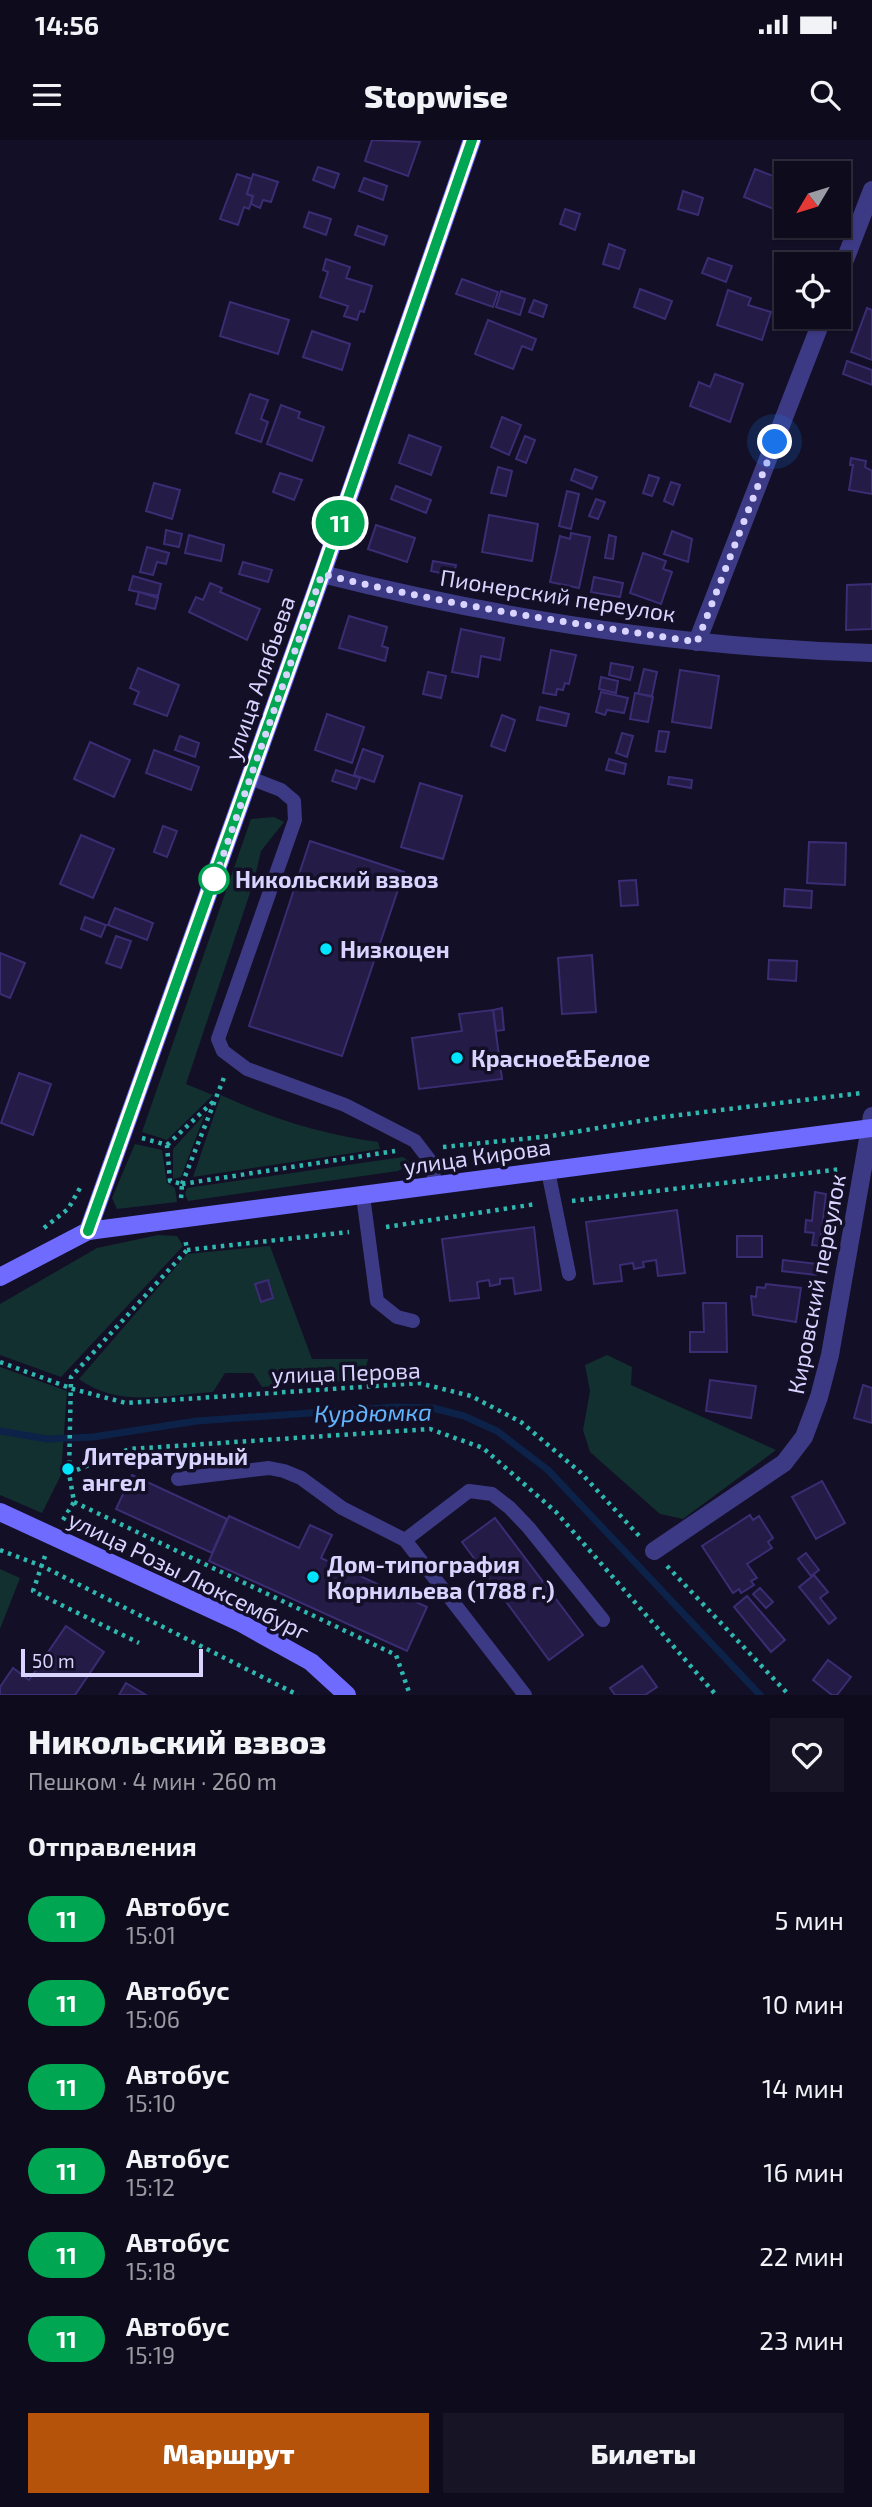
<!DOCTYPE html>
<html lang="ru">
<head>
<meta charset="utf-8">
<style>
	body { margin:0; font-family:"Exo 2",sans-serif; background:#171425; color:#f1f3f6; height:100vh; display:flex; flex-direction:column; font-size:26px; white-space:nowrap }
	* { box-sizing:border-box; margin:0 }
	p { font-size:23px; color:#9b9ba3 }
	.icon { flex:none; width:38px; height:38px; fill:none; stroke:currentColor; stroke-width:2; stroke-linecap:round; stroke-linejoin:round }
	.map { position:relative; height:1555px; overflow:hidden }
	.side { display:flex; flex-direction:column; background:#0e0b1c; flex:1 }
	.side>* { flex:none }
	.badge { padding:0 14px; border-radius:23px; font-size:24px; line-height:46px }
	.needle { width:46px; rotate:232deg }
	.fabs { position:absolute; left:774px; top:21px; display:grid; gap:14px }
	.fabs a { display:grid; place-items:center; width:77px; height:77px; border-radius:0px; background:#0e0b1c; box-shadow:0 2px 5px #0004,0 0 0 2px #2e2b3b; font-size:35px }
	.scale { position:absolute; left:21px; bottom:18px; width:182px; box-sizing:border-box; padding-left:7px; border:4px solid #d9d4ff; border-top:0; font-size:19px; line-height:24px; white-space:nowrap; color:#d9d4ff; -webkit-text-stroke:5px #130f26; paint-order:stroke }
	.you { position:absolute; width:35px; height:35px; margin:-18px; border:5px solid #fff; border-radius:50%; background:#1a73e8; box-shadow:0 0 0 10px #1a73e833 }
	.map>.badge { position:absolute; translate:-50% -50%; box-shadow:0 0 0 4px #fff }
	h2 { padding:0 28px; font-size:26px; line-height:63px }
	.round { display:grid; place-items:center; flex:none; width:74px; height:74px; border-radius:0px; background:#171425 }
	.headline { display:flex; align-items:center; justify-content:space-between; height:119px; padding:0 28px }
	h1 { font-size:33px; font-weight:800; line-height:52px }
	.primary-button { display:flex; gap:14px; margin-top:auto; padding:14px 28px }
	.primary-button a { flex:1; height:80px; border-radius:0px; background:#b45309; color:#fff; font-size:28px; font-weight:800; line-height:80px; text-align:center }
	.primary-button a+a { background:#171425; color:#f1f3f6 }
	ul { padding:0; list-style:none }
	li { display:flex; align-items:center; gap:21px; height:84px; padding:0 28px }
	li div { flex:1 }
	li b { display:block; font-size:26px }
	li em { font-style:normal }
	li .badge { min-width:77px; font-weight:700; text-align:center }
	.status { display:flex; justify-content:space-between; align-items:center; height:49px; padding:0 35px; background:#0e0b1c; direction:ltr }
	.status svg { height:19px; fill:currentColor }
	header { display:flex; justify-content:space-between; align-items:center; height:91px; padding:0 28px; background:#0e0b1c; font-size:32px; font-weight:800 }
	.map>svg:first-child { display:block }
	.green { fill:#12302f }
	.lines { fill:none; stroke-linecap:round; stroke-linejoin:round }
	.stream { stroke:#0c2248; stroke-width:7 }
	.building { fill:#241b47; stroke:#3b2d73; stroke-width:2 }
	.path { stroke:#2fb8b0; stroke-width:4.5; stroke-dasharray:3.5 5; stroke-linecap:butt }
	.lane { stroke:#3d3a85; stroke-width:14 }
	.street { stroke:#3d3a85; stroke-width:18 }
	.secondary { stroke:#6f6bff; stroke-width:18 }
	.line-casing { stroke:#fff; stroke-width:16 }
	.line { stroke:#00a651; stroke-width:10 }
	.walk { stroke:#d9d4ff; stroke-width:7; stroke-dasharray:0 12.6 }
	.stop-dot { fill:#fff; stroke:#00a651; stroke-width:3.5 }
	.poi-dot { fill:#00e5ff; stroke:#130f26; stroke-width:2.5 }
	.labels { text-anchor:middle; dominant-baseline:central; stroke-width:7; stroke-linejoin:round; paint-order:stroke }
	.street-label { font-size:23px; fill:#d9d4ff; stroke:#130f26 }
	.stop-label { font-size:23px; font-weight:bold; fill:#d9d4ff; stroke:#130f26; text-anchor:start }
	.poi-label { font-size:23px; font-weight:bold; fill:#d9d4ff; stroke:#130f26; text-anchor:start }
	.water-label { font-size:24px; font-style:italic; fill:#62b6ff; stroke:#130f26 }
</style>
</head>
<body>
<div class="status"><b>14:56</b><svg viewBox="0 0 49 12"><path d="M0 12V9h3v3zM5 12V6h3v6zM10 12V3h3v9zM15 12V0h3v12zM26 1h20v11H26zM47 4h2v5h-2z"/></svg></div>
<header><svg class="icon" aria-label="menu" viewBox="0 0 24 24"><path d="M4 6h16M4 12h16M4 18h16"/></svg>Stopwise<svg class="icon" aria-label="search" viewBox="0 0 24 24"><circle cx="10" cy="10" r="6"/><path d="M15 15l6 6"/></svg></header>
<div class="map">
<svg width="872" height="1555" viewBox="0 0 872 1555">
	<rect width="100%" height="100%" fill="#130f26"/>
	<g class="green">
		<path d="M274,677L284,682L261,711L254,741L186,944L213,955L167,1000L142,992L251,679Z"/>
		<path d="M221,955C273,979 321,994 378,1002L380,1009L193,1037Z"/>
		<path d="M205,974L181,1037L173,1039V1009Z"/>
		<path d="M135,1004L162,1010L167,1043L175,1048L177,1062L117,1069L112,1058Z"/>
		<path d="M403,1017L411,1023L398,1031L188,1061L185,1054L187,1048Z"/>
		<path d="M158,1095L177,1096L183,1106L61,1237L0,1215V1164L97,1108Z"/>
		<path d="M270,1106L312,1219H368L363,1240L262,1247L253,1233H225L213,1252C167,1255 118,1268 79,1239L187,1114Z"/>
		<path d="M607,1215L632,1227L631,1245L776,1310L683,1379L660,1374L590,1312L583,1290L590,1251L585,1225Z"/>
		<path d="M0,1227L67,1251L61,1335L42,1373L0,1355Z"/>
		<path d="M0,1429L20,1438L0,1489Z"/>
	</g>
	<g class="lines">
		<path class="stream" d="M0,1291L47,1299L93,1297L197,1281L396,1267L433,1268L464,1276L497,1291L548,1330L760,1555"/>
	</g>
	<g class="building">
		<path d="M372,0L420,2L408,36L365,21Z"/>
		<path d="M318,27L339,34L334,48L313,40Z"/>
		<path d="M755,29L786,41V74L744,57Z"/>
		<path d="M237,34L252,39L247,54L253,56L249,69L244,67L238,85L220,79Z"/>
		<path d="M253,34L278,42L271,62L263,60L260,68L251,64L253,56L247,54Z"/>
		<path d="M364,38L387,46L383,60L359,51Z"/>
		<path d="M683,51L703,58L698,75L678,69Z"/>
		<path d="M565,69L580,74L575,90L560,84Z"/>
		<path d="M309,72L331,79L326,95L304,87Z"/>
		<path d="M358,86L387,96L384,105L355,95Z"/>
		<path d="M609,104L625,110L619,129L603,124Z"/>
		<path d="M708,118L732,126L726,142L702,133Z"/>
		<path d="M326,119L350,127L346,138L372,146L364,172L360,171L357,180L344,176L348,166L320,157L328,132L323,130Z"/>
		<path d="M462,139L498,152L493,167L456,154Z"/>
		<path d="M640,149L672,161L665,179L634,167Z"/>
		<path d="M728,150L751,158L748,165L771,172L762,200L717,185Z"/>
		<path d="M501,151L525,159L520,175L496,167Z"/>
		<path d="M534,160L547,165L543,177L529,172Z"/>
		<path d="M230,162L289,180L278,214L220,196Z"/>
		<path d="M867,168L872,170V220L851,212Z"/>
		<path d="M488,180L536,199L532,210L522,206L513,229L475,214Z"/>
		<path d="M312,191L350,204L342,230L303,217Z"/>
		<path d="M847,221L872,230V245L843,234Z"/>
		<path d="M715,234L743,244L730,282L690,266L699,242L710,247Z"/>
		<path d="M250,254L268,260L261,279L268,282L261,302L236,293Z"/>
		<path d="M281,265L300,272L298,278L324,287L312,321L267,304Z"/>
		<path d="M502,277L521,285L509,315L491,307Z"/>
		<path d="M409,295L441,307L431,335L399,323Z"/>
		<path d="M525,296L535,300L526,323L516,319Z"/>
		<path d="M851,318L866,321L865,327L872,331V354L849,350L853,325H850Z"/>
		<path d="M498,327L512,331L506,356L491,353Z"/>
		<path d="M575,329L597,337L592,349L571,340Z"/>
		<path d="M280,333L302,340L294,360L273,352Z"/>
		<path d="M649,335L659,338L652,356L643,353Z"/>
		<path d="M671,342L680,345L673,365L664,361Z"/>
		<path d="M154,343L180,350L172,379L146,371Z"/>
		<path d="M396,346L431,360L426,373L391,359Z"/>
		<path d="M567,351L579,354L571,389L559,386Z"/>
		<path d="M596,359L605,362L598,379L589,376Z"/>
		<path d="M489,375L538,384L532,421L482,412Z"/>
		<path d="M376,385L415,398L407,422L368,409Z"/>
		<path d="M166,390L182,394L179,407L164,404Z"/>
		<path d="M672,391L692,399L688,422L664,414Z"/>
		<path d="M571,393L590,397L579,448L550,442L560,396L570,399Z"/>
		<path d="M189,395L224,405L221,421L185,413Z"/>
		<path d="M609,395L616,397L613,419L605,418Z"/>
		<path d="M147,407L169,413L166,424L157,422L153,435L140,432Z"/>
		<path d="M643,413L666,421L663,429L672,432L661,464L630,453Z"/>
		<path d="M433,421L456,425L454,436L431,431Z"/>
		<path d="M243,422L272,430L268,442L239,434Z"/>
		<path d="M133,436L161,444L158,456L129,450Z"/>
		<path d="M594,437L623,443L620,457L591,452Z"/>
		<path d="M210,443L222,448L220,452L260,469L247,500L189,472L196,457L203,460Z"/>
		<path d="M872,444V489L846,490L847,445Z"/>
		<path d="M139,452L158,458L155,469L136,464Z"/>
		<path d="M349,476L387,487L382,506L388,508L385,521L339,508Z"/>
		<path d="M461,489L504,498L500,520L481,516L478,537L452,532Z"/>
		<path d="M551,510L576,515L569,544L565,543L563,550L557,549L556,555L543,553Z"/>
		<path d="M611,523L633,527L630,540L609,535Z"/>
		<path d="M138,528L179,545L167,576L134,564L139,552L130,548Z"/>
		<path d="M644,529L657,532L652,556L638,554Z"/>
		<path d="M680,530L719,536L711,588L672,582Z"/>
		<path d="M428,532L446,536L441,558L423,554Z"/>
		<path d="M601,537L618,541L616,553L599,549Z"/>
		<path d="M601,552L628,558L624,573L607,570L605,575L596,572Z"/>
		<path d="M635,553L653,557L648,582L630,579Z"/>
		<path d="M540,567L569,574L566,586L537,580Z"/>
		<path d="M327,574L364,587L352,623L315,610Z"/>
		<path d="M502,575L515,580L505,611L491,606Z"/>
		<path d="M659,591L669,592L665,612L656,611Z"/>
		<path d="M622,593L633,596L627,617L616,613Z"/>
		<path d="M180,596L199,603L195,617L175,610Z"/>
		<path d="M90,602L130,620L114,657L74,639Z"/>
		<path d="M363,609L383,616L374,642L354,635Z"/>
		<path d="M154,610L199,627L191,650L146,633Z"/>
		<path d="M609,619L626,624L624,634L606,630Z"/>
		<path d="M336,630L360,638L356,649L332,641Z"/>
		<path d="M669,637L692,640L691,648L668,644Z"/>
		<path d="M420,643L462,656L443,719L401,707Z"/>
		<path d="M163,686L177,691L167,717L154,712Z"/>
		<path d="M81,695L114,709L93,758L60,744Z"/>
		<path d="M310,701L404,732L342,916L249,886Z"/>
		<path d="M809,702L846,703L845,745L807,743Z"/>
		<path d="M636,740L638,765L621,766L619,741Z"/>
		<path d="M785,749L812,751L811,768L784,766Z"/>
		<path d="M115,768L153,783L147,800L108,785Z"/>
		<path d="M85,777L106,785L101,797L81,789Z"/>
		<path d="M116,796L131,801L121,828L106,823Z"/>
		<path d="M0,813L25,823L10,858L0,854Z"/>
		<path d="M592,815L596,872L562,874L558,818Z"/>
		<path d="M769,820L797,821L796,841L768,839Z"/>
		<path d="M502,868L504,890L496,891L493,870Z"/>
		<path d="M493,870L502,939L419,949L412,898L462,891L459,874Z"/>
		<path d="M19,933L51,944L33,995L1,983Z"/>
		<path d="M815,1052L826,1054L820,1106L812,1105L814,1093L805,1092L806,1080L812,1081Z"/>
		<path d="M677,1070L685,1133L658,1136L656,1120L643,1122L644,1127L634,1129L633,1123L620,1125L622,1141L594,1144L586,1082Z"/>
		<path d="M534,1087L541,1150L515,1154L513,1138L500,1139V1144L490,1146L489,1140L477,1142L479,1158L450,1161L442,1099Z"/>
		<rect x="737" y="1096" width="25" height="21"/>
		<path d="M783,1120L818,1124L816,1135L782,1131Z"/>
		<path d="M268,1140L273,1158L261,1162L255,1144Z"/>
		<path d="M766,1144L801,1148L796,1182L753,1175L751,1156L756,1157L757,1147L765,1148Z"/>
		<path d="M703,1163H726L727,1212H690V1192H704Z"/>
		<path d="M710,1240L756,1246L751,1278L706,1271Z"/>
		<path d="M863,1245L872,1248V1283L854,1278Z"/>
		<path d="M132,1335L227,1379L212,1413L116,1369Z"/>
		<path d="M822,1341L845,1383L816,1399L792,1357Z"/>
		<path d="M750,1375L753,1380L759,1376L773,1398L768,1402L772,1408L747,1424L757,1438L751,1441L754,1445L741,1453L739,1449L733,1453L702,1406Z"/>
		<path d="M229,1376L299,1408L310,1385L332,1395L321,1418L427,1467L407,1511L209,1421Z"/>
		<path d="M495,1378L583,1495L549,1520L462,1402Z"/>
		<path d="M806,1413L819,1430L811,1436L798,1419Z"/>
		<path d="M814,1435L828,1452L820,1458L836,1478L829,1484L799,1447Z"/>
		<path d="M760,1448L773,1462L766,1468L753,1454Z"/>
		<path d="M747,1456L785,1500L771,1512L734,1467Z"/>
		<path d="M66,1486L104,1512L75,1555H0V1547L13,1528L29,1540Z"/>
		<path d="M828,1520L851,1537L837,1555H832L813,1540Z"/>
		<path d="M642,1526L657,1547L645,1555H615L610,1548Z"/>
		<path d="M126,1543L146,1555H119Z"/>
	</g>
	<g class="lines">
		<g class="path">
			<path d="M142,998L167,1005L170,1041L182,1044L181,1059"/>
			<path d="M167,1005L215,960"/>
			<path d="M443,1007L551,996L663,977L862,953"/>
			<path d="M182,1044L395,1011"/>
			<path d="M182,1044L225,935"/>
			<path d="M572,1061L842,1029"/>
			<path d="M386,1087L536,1064"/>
			<path d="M44,1088L68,1069L80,1048"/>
			<path d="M187,1110L349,1092"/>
			<path d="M0,1222L73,1249L126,1263L419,1243L471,1256L521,1282L581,1333L642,1399"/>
			<path d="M69,1333L130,1309L430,1289L483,1308L556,1372L716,1555"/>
			<path d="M74,1362L396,1515L410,1555"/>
			<path d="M63,1380L74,1362L69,1333L71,1237L187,1110L185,1098"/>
			<path d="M0,1410L42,1426L298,1555"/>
			<path d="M45,1416L33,1451L139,1503"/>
			<path d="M667,1426L789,1555"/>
		</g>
		<g class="lane">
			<path d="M250,638L281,650L294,661L295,680L218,899L223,911L247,929L345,965L415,1001L431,1022L436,1047"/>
			<path d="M548,1031L569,1134"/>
			<path d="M363,1056L377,1161L397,1177L413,1181"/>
			<path d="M178,1339L269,1328L284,1331L301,1338L342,1368L405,1400L525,1555"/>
			<path d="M405,1400L469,1351L492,1354L510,1368L529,1388L603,1480"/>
		</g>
		<g class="street">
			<path d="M838,138L872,50"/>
			<path d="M322,434C501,479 687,508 872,513"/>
			<path d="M697,502L823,177"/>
			<path d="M654,1411L784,1323L804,1297L819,1257L830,1215L872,976"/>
		</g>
		<g class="secondary">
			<path d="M88,1091L322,434L472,0"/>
			<path d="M0,1137L88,1091L872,988"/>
			<path d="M0,1372L239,1482L311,1522L347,1555"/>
		</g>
	</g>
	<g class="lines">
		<g class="line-casing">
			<path id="line" d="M88,1091L313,459L472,0"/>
		</g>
		<use href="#line" class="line"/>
		<path class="walk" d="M214,739L213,744L322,434C446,465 571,483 697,502L775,302"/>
	</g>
	<circle class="stop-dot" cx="214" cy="739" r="14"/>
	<g class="poi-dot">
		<circle cx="326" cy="809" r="7"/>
		<circle cx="457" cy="918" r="7"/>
		<circle cx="68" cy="1329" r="7"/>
		<circle cx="313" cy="1437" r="7"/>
	</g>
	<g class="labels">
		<g class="street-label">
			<text transform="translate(558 455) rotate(9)">Пионерский переулок</text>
			<text transform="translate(259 538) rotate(-71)">улица Алябьева</text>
			<text transform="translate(477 1016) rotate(-8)">улица Кирова</text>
			<text transform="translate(816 1144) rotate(-79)">Кировский переулок</text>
			<text transform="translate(346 1232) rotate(-2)">улица Перова</text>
			<text transform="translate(189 1435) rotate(26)">улица Розы Люксембург</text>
		</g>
		<g class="stop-label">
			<text x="235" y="739">Никольский взвоз</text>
		</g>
		<g class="poi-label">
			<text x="340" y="809">Низкоцен</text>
			<text x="471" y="918">Красное&amp;Белое</text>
			<text x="82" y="1316">Литературный<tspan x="82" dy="26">ангел</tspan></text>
			<text x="327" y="1424">Дом-типография<tspan x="327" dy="26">Корнильева (1788 г.)</tspan></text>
		</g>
		<g class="water-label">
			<text transform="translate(373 1272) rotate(-1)">Курдюмка</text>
		</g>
	</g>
</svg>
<div class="fabs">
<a><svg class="needle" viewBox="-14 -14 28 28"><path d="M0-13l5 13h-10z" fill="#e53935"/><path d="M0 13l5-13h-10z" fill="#9b9ba3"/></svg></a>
<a><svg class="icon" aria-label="locate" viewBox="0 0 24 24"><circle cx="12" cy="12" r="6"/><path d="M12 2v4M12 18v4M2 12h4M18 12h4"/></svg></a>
</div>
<div class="scale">50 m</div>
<div class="you" style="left:775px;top:302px"></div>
<b class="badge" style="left:340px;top:383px;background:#00a651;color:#fff">11</b>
</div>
<section class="side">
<div class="headline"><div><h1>Никольский взвоз</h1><p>Пешком · 4 мин · 260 m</p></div><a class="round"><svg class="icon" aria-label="heart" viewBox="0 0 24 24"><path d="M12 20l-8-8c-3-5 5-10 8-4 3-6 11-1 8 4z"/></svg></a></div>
<h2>Отправления</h2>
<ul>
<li><span class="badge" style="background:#00a651;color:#fff">11</span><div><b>Автобус</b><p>15:01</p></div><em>5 мин</em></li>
<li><span class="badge" style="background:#00a651;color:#fff">11</span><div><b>Автобус</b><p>15:06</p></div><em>10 мин</em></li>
<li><span class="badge" style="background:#00a651;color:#fff">11</span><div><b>Автобус</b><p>15:10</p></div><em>14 мин</em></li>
<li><span class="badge" style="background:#00a651;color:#fff">11</span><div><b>Автобус</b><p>15:12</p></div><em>16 мин</em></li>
<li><span class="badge" style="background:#00a651;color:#fff">11</span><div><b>Автобус</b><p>15:18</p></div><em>22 мин</em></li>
<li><span class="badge" style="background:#00a651;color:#fff">11</span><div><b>Автобус</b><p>15:19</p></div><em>23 мин</em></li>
</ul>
<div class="primary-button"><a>Маршрут</a><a>Билеты</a></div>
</section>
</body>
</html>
